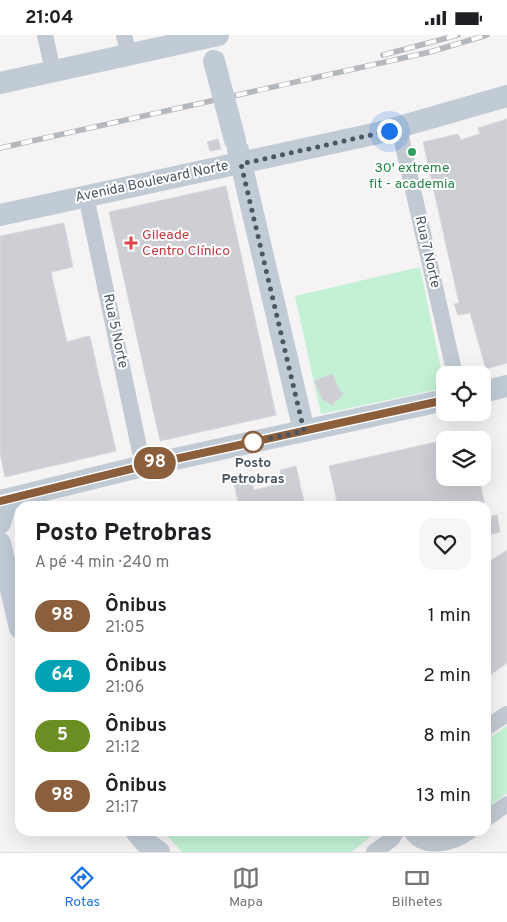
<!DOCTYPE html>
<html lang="pt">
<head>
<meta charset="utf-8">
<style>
	body { margin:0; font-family:Overpass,sans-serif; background:#f6f6f6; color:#202124; height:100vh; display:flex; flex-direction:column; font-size:19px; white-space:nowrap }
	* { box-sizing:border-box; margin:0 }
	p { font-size:16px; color:#757577 }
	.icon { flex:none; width:28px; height:28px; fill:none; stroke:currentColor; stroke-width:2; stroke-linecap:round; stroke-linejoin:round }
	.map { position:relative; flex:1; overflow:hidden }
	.drawer { position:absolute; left:15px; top:466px; width:476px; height:335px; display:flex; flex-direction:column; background:#fff; border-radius:15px; box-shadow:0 5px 20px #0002 }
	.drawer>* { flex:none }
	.badge { padding:0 10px; border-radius:16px; font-size:18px; line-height:32px }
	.buttons { position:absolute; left:436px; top:331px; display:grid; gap:10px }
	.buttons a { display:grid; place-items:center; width:55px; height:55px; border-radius:10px; background:#fff; box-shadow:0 5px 20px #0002; font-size:25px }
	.you { position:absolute; width:25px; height:25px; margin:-12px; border:4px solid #fff; border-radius:50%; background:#1a73e8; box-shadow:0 0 0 8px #1a73e833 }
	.map>.badge { position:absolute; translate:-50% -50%; box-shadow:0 0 0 2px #fff }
	.round { display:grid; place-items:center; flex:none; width:52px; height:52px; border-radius:15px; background:#f6f6f6 }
	.headline { display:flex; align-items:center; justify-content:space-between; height:85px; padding:0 20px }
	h1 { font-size:24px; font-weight:700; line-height:38px }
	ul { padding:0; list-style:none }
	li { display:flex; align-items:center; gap:15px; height:60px; padding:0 20px }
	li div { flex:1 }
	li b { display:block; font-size:19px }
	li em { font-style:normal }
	li .badge { min-width:55px; font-weight:700; text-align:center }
	.status { display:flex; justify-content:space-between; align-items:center; height:35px; padding:0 25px; background:#fff; direction:ltr }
	.status svg { height:14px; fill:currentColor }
	.dock { display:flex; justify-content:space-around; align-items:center; height:70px; border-top:1px solid #e0e0e0; background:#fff; font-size:14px; color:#757577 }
	.dock a { display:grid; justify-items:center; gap:2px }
	.dock .current { color:#1a73e8 }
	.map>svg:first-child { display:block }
	.green { fill:#c3f1d5 }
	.building { fill:#cdcfd5; stroke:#d7d9de }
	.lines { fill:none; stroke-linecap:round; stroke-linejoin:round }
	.street { stroke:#c1cad2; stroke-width:16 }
	.secondary { stroke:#c1cbd6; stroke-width:22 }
	.rail-casing { stroke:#b5b8bd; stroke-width:5.5 }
	.rail { stroke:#fff; stroke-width:4; stroke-dasharray:11; stroke-linecap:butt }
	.secondary-bridge { stroke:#c1cbd6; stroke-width:22 }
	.line-casing { stroke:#fff; stroke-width:11 }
	.line { stroke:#8b5e3c; stroke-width:8 }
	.walk { stroke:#4a5661; stroke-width:5; stroke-dasharray:0 9 }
	.leisure-dot { fill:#2e9e5b; stroke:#fff; stroke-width:2 }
	.health-dot { fill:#e0444e; stroke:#fff; stroke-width:2 }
	.stop-dot { fill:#fff; stroke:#8b5e3c; stroke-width:2.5 }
	.labels { text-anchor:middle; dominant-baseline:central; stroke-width:4; stroke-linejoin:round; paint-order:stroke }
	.leisure-label { font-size:14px; fill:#27864d; stroke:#fff }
	.street-label { font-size:14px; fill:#4a5661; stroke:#fff }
	.health-label { font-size:14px; fill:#be3a42; stroke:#fff; text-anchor:start }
	.stop-label { font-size:14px; font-weight:bold; fill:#4a5661; stroke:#fff }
</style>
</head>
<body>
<div class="status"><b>21:04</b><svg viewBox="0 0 49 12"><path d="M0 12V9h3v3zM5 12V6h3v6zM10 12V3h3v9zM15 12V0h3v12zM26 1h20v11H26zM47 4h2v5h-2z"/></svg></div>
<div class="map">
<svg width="507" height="817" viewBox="0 0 507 817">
	<rect width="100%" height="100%" fill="#f5f3f3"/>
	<g class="green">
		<path d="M420,232L445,353L321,379L295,261Z"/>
		<path d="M507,691V758L488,772L493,779L486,784V705Z"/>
		<path d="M163,796H377L352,817H182Z"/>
	</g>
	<g class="building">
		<path d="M507,84V328L486,334L470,278L458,280L454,269L459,268L423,107L458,99L461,105L480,99L478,93Z"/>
		<path d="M218,104L221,114L210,116L207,107Z"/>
		<path d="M226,151L276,380L160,406L109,177Z"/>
		<path d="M64,188L73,232L51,237L62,286L67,307L88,301L90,302L116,416L5,442L0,418V201Z"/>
		<path d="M332,339L340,356L344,358L338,365L334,367V371L323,365L314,346Z"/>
		<path d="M445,405V442H479L485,471H338L329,431Z"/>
		<path d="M296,431L305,471H239L233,444L250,440L254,455L279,449L282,447L280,435Z"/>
		<path d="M497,480L500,497L486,500V482Z"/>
		<path d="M507,515V628L486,643V529Z"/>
	</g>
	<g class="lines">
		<g class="street">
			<path d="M45,0L53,36"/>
			<path d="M124,0L129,20"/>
			<path d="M399,93L455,340"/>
			<path d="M86,161L143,431"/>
			<path d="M486,693L507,679"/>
			<path d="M486,784L507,769"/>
			<path d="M411,796C424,817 454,808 470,796"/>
			<path d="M374,817L392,804L397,796"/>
		</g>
		<g class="secondary">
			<path d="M0,48L218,0"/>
			<path d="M238,115L304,396"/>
			<path d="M0,180L378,98L507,61"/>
			<path d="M482,357L507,351"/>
			<path d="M0,466L143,431L445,365"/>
			<path d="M0,488L7,465"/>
			<path d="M0,508L20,593"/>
			<path d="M136,796L145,807L159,817"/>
		</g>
		<g class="rail-casing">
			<g id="rail">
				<path d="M383,20L458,0"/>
				<path d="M0,113L430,17L487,0"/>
			</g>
		</g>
		<use href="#rail" class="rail"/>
		<path class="secondary-bridge" d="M214,26L235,105"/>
	</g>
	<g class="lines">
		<g class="line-casing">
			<path id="line" d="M0,466L143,431L445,365"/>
		</g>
		<use href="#line" class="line"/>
		<path class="walk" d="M253,407L304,396L241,129L389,96"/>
	</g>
	<circle class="leisure-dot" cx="412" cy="117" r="5"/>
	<path class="health-dot" d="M128.5 200.5h5v5h5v5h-5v5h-5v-5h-5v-5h5z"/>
	<circle class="stop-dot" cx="253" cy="407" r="10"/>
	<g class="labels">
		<g class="leisure-label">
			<text x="412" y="133">30' extreme<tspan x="412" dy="16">fit - academia</tspan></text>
		</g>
		<g class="street-label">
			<text transform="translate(152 147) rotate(-12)">Avenida Boulevard Norte</text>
			<text transform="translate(427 217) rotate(77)">Rua 7 Norte</text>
			<text transform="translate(115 296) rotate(78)">Rua 5 Norte</text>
		</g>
		<g class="health-label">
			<text x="142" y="200">Gileade<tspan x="142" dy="16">Centro Clínico</tspan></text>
		</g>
		<g class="stop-label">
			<text x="253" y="428">Posto<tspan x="253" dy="16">Petrobras</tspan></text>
		</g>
	</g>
</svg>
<div class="buttons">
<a><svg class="icon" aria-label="locate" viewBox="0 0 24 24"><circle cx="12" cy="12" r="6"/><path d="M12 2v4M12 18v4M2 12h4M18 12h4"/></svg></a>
<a><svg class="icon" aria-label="layers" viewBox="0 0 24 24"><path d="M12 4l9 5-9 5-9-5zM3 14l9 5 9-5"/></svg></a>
</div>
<div class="you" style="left:389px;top:96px"></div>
<b class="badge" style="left:155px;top:428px;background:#8b5e3c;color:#fff">98</b>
<section class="drawer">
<div class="headline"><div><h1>Posto Petrobras</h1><p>A pé · 4 min · 240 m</p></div><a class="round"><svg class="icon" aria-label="heart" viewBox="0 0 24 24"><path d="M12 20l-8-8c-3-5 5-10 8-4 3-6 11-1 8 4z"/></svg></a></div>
<ul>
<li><span class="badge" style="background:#8b5e3c;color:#fff">98</span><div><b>Ônibus</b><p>21:05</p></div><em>1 min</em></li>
<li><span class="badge" style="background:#00a3b4;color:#fff">64</span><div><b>Ônibus</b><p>21:06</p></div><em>2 min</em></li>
<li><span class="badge" style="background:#6b8e23;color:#fff">5</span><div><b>Ônibus</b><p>21:12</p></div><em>8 min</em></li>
<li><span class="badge" style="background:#8b5e3c;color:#fff">98</span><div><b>Ônibus</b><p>21:17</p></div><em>13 min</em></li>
</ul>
</section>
</div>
<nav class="dock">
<a class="current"><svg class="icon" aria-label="directions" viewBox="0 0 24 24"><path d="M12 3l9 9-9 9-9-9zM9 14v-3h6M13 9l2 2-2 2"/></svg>Rotas</a>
<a><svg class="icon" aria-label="map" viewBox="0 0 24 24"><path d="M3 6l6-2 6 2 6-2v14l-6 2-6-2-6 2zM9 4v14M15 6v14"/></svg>Mapa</a>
<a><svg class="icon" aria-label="tickets" viewBox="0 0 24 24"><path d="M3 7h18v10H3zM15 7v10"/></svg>Bilhetes</a>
</nav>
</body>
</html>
